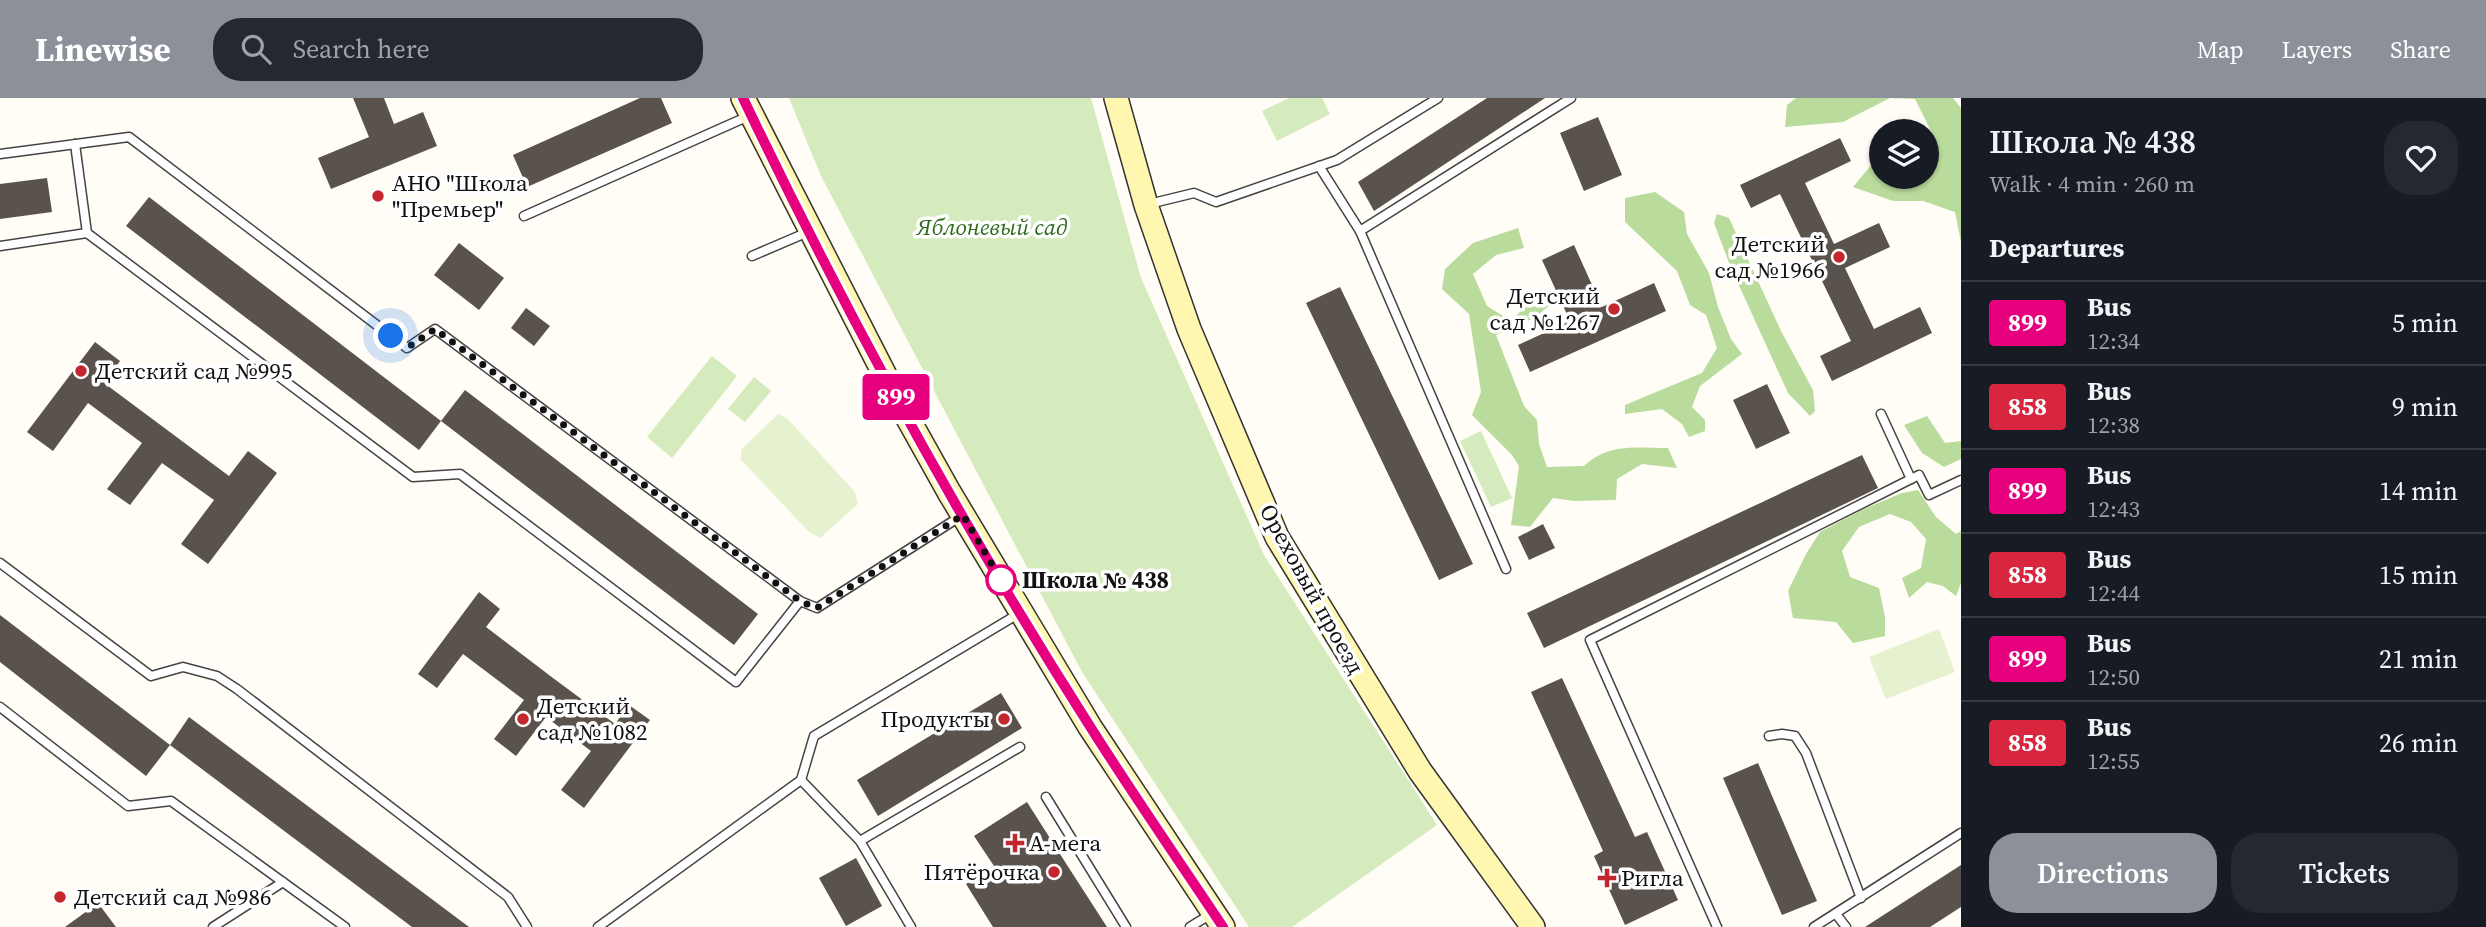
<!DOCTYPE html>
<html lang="en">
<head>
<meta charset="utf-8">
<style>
	body { margin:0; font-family:"Source Serif 4",serif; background:#242831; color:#f1f3f6; height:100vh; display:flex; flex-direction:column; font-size:26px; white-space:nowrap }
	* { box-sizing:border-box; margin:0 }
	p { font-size:23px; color:#9ea1a6 }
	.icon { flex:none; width:38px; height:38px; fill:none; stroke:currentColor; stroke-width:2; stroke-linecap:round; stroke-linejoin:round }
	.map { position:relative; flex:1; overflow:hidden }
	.panel { display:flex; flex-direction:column; background:#171b24; width:525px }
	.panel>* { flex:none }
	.badge { padding:0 14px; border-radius:5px; font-size:24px; line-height:46px }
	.controls { position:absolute; left:1869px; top:21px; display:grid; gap:14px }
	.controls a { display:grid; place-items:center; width:70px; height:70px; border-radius:50%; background:#171b24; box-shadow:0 2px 5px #0004; font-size:35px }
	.you { position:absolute; width:35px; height:35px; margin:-18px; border:5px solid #fff; border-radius:50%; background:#1a73e8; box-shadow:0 0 0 10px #1a73e833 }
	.map>.badge { position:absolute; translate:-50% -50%; box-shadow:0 0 0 4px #fff }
	h2 { padding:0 28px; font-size:26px; line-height:63px }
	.round { display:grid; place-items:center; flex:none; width:74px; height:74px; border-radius:28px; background:#242831 }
	.overview { display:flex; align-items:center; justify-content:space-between; height:119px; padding:0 28px }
	h1 { font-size:33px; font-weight:600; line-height:52px }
	.action { display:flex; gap:14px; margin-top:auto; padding:14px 28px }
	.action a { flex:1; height:80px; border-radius:28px; background:#8c9099; color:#fff; font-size:28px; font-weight:600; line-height:80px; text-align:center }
	.action a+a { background:#242831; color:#f1f3f6 }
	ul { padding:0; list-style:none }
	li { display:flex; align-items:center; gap:21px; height:84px; padding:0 28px; border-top:2px solid #363941 }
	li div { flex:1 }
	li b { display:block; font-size:26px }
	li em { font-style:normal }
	li .badge { min-width:77px; font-weight:700; text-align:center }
	header { display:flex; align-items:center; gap:42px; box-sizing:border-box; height:98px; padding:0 35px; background:#8c9099; color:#fff }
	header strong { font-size:33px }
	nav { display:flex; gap:38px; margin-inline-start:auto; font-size:24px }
	.search { width:490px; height:63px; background:#242831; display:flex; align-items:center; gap:18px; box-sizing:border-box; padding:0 24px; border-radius:28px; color:#9ea1a6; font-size:26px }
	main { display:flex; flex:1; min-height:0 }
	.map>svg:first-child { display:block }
	.green { fill:#d5ebbd }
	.forest { fill:#b9dc9c }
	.pitch { fill:#e6f2cf }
	.building { fill:#5a524d }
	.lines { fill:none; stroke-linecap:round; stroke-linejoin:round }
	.lane-casing { stroke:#444; stroke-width:11 }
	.secondary-casing { stroke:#333; stroke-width:26 }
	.lane { stroke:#fff; stroke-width:8 }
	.secondary { stroke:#fff6b0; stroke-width:23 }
	.line-casing { stroke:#fff; stroke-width:16 }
	.line { stroke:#e6007e; stroke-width:10 }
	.walk { stroke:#111; stroke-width:7; stroke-dasharray:0 12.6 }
	.poi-dot { fill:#c4262e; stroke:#fff; stroke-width:2.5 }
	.stop-dot { fill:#fff; stroke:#e6007e; stroke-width:3.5 }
	.labels { text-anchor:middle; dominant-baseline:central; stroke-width:7; stroke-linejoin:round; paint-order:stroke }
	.poi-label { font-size:23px; fill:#111; stroke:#fff; text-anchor:start }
	.park-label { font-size:23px; font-style:italic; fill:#2f6b1f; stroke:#fff }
	.stop-label { font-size:23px; font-weight:bold; fill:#111; stroke:#fff; text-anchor:start }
	.street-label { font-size:23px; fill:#111; stroke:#fff }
</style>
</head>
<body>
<header>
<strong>Linewise</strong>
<div class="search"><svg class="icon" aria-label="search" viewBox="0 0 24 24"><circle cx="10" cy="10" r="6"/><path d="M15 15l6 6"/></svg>Search here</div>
<nav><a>Map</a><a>Layers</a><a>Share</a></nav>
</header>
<main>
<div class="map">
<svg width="1961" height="829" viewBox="0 0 1961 829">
	<rect width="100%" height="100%" fill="#fffdf5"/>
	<g class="green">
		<path d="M789,0H1091L1141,180L1264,457L1437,727L1292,829H1249L1082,574L821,78Z"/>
		<path d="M1289,0H1322L1330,16L1277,43L1262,13Z"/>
		<path d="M712,258L737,278L672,360L647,339Z"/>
		<path d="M754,279L771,293L745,324L728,311Z"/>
		<path d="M1481,333L1512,400L1491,409L1460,343Z"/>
	</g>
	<g class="forest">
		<path d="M1796,0H1953L1961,10V144L1955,114L1923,103H1893L1853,89L1881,55V79H1927V55L1938,47L1915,1L1890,0L1843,24L1785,29L1787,7Z"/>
		<path d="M1655,94L1684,114L1687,136L1709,175L1718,209L1731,241L1742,256L1700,288L1692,309L1705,322V333L1689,339L1682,326L1662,311L1625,316V307L1702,275L1717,250L1706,217L1690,207L1677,173L1625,124V100Z"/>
		<path d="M1717,116L1729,120L1781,233L1813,292L1815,313L1810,318L1788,295L1762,238L1731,170L1714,125Z"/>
		<path d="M1518,130L1524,150L1496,157L1473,176L1487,208L1511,223L1542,191L1549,208L1534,220L1496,237L1524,308L1537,322L1539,346L1547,369L1584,368C1609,345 1636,350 1668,350L1677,370L1642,366L1617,381L1616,402L1575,403L1553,400L1530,429L1511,427L1519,368L1512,357L1472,317L1481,294L1469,216L1442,191L1445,171L1473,145Z"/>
		<path d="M1927,318L1945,345L1961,343V361L1944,369L1922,355L1904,327Z"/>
		<path d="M1918,392L1936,419L1956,436L1961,433V485L1956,498L1943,488L1927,484L1909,500L1902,480L1921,470L1926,441L1911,424L1890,416L1859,429L1842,453L1850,479L1879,490L1885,519V538L1853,545L1836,524L1793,520L1788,493L1806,456L1820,434L1864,411L1902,395Z"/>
	</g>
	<g class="pitch">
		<path d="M778,316L787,320L855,394L858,406L820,440L809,434L741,362V352Z"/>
		<path d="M1939,531L1955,574L1886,601L1869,559Z"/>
	</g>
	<g class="building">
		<path d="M353,0H384L394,26L423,14L437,48L331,91L318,60L369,39Z"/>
		<path d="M640,0H661L672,25L527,89L513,57Z"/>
		<path d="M1487,0H1545L1374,113L1358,84Z"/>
		<path d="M1598,19L1622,77L1584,93L1560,35Z"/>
		<path d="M1840,40L1851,63L1805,85L1834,146L1879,125L1890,149L1845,170L1874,231L1920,209L1932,235L1832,283L1820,258L1851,243L1780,96L1751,110L1740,87Z"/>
		<path d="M47,80L52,114L0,121V86Z"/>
		<path d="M149,99L441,323L419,352L126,128Z"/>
		<path d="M459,145L504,180L479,212L434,177Z"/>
		<path d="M1574,147L1602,209L1654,185L1666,213L1530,274L1518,247L1570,223L1542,162Z"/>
		<path d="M1340,189L1473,466L1439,482L1306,205Z"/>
		<path d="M526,210L550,228L534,248L511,230Z"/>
		<path d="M95,244L120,263L104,285L229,378L248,353L277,375L208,466L181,446L214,402L162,365L130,407L107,391L142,345L88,305L53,353L27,334Z"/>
		<path d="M1767,286L1790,335L1756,351L1733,302Z"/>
		<path d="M465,292L758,516L734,547L441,323Z"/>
		<path d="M1862,357L1878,390L1544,550L1527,515Z"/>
		<path d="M1543,426L1555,450L1529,462L1518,439Z"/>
		<path d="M479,494L500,511L486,529L553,580L615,626L629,607L650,622L584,710L561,692L591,653L546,619L516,658L494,641L524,602L463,556L437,590L418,576Z"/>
		<path d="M0,517L170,647L146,678L0,564Z"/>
		<path d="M1562,580L1635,739L1647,734L1678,802L1625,827L1594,758L1603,753L1531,594Z"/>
		<path d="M1001,595L1022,630L878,718L857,682Z"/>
		<path d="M189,619L469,829H412L170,647Z"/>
		<path d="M1758,665L1817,803L1782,817L1723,680Z"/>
		<path d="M1027,704L1067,767L1107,829H993L966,786L994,768L974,738Z"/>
		<path d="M856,760L882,808L846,828L819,780Z"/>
		<path d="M1961,767V809L1930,829H1865Z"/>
		<path d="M98,805L116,829H65Z"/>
	</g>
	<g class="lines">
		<g class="lane-casing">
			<g id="lane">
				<path d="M75,46L87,135L413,379L460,376L736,584L800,503"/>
				<path d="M0,56L129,39L407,250L435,231L800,503L817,510L961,418"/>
				<path d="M1319,68L1360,133L1571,0"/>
				<path d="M1149,106L1194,95L1216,104L1337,62L1438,0"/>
				<path d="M524,118L751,17"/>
				<path d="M1360,133L1506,471"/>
				<path d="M0,148L87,135"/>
				<path d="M752,158L808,134"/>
				<path d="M1911,381L1919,377L1929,397L1961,382"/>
				<path d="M0,465L151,578L183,569L217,578L237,591L508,799L527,829"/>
				<path d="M0,609L128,708L171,703L345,829"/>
				<path d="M1769,638L1782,636L1795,638L1806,655L1861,800"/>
				<path d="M801,682L860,743L911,829"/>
				<path d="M1046,699L1126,829"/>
				<path d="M860,743L1020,649"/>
				<path d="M1836,816L1846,829"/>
				<path d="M213,829L283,784"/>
				<path d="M598,829L801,682L814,638L1020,515"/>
				<path d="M1190,829L1211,816"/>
				<path d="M1717,829L1590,542L1911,381L1881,316"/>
				<path d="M1814,829L1961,735"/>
			</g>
		</g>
		<g class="secondary-casing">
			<g id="secondary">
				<path d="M743,0L896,299L949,394L1090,629L1223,829"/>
				<path d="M1116,0L1146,107L1189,231L1277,439L1420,673L1533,829"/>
			</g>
		</g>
		<use href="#lane" class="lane"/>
		<use href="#secondary" class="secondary"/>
	</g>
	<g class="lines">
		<g class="line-casing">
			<path id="line" d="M743,0C846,216 962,428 1091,630C1134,698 1179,763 1223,829"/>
		</g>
		<use href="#line" class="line"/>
		<path class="walk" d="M391,238L407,250L435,231L800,503L817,510L963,417L1001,482"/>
	</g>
	<g class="poi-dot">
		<circle cx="378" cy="98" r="7"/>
		<circle cx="1839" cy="159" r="7"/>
		<circle cx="1614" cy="211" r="7"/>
		<circle cx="81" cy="273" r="7"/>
		<circle cx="523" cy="621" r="7"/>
		<circle cx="1004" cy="621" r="7"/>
		<path d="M1011.5 734.5h7v7h7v7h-7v7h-7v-7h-7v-7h7z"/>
		<circle cx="1054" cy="774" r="7"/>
		<path d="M1603.5 769.5h7v7h7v7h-7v7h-7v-7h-7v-7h7z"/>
		<circle cx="60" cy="799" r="7"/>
	</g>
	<circle class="stop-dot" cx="1001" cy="482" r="14"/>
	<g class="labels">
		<g class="poi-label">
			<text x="392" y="85">АНО "Школа<tspan x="392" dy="26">"Премьер"</tspan></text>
			<text x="1825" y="146" text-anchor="end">Детский<tspan x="1825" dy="26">сад №1966</tspan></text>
			<text x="1600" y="198" text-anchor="end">Детский<tspan x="1600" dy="26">сад №1267</tspan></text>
			<text x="95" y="273">Детский сад №995</text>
			<text x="537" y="608">Детский<tspan x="537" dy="26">сад №1082</tspan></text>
			<text x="990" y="621" text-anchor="end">Продукты</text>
			<text x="1029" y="745">А-мега</text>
			<text x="1040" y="774" text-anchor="end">Пятёрочка</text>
			<text x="1621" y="780">Ригла</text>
			<text x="74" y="799">Детский сад №986</text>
		</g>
		<g class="park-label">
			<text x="992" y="129">Яблоневый сад</text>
		</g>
		<g class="stop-label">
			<text x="1022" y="482">Школа № 438</text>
		</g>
		<g class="street-label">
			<text transform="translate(1312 491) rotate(61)">Ореховый проезд</text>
		</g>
	</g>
</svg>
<div class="controls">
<a><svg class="icon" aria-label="layers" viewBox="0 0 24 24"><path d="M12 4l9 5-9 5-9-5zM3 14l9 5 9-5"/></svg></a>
</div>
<div class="you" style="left:391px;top:238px"></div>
<b class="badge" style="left:896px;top:299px;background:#e6007e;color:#fff">899</b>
</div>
<section class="panel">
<div class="overview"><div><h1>Школа № 438</h1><p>Walk · 4 min · 260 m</p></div><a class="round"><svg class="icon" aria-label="heart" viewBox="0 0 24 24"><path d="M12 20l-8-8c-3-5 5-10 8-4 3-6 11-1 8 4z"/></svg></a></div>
<h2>Departures</h2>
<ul>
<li><span class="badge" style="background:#e6007e;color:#fff">899</span><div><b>Bus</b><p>12:34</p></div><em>5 min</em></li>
<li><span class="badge" style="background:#d7263d;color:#fff">858</span><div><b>Bus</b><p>12:38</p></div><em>9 min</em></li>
<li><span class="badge" style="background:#e6007e;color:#fff">899</span><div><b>Bus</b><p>12:43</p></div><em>14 min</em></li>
<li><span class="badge" style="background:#d7263d;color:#fff">858</span><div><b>Bus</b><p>12:44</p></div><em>15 min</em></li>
<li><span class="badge" style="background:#e6007e;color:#fff">899</span><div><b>Bus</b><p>12:50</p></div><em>21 min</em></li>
<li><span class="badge" style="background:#d7263d;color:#fff">858</span><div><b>Bus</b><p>12:55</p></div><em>26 min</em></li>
</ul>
<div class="action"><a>Directions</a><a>Tickets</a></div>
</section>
</main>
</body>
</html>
